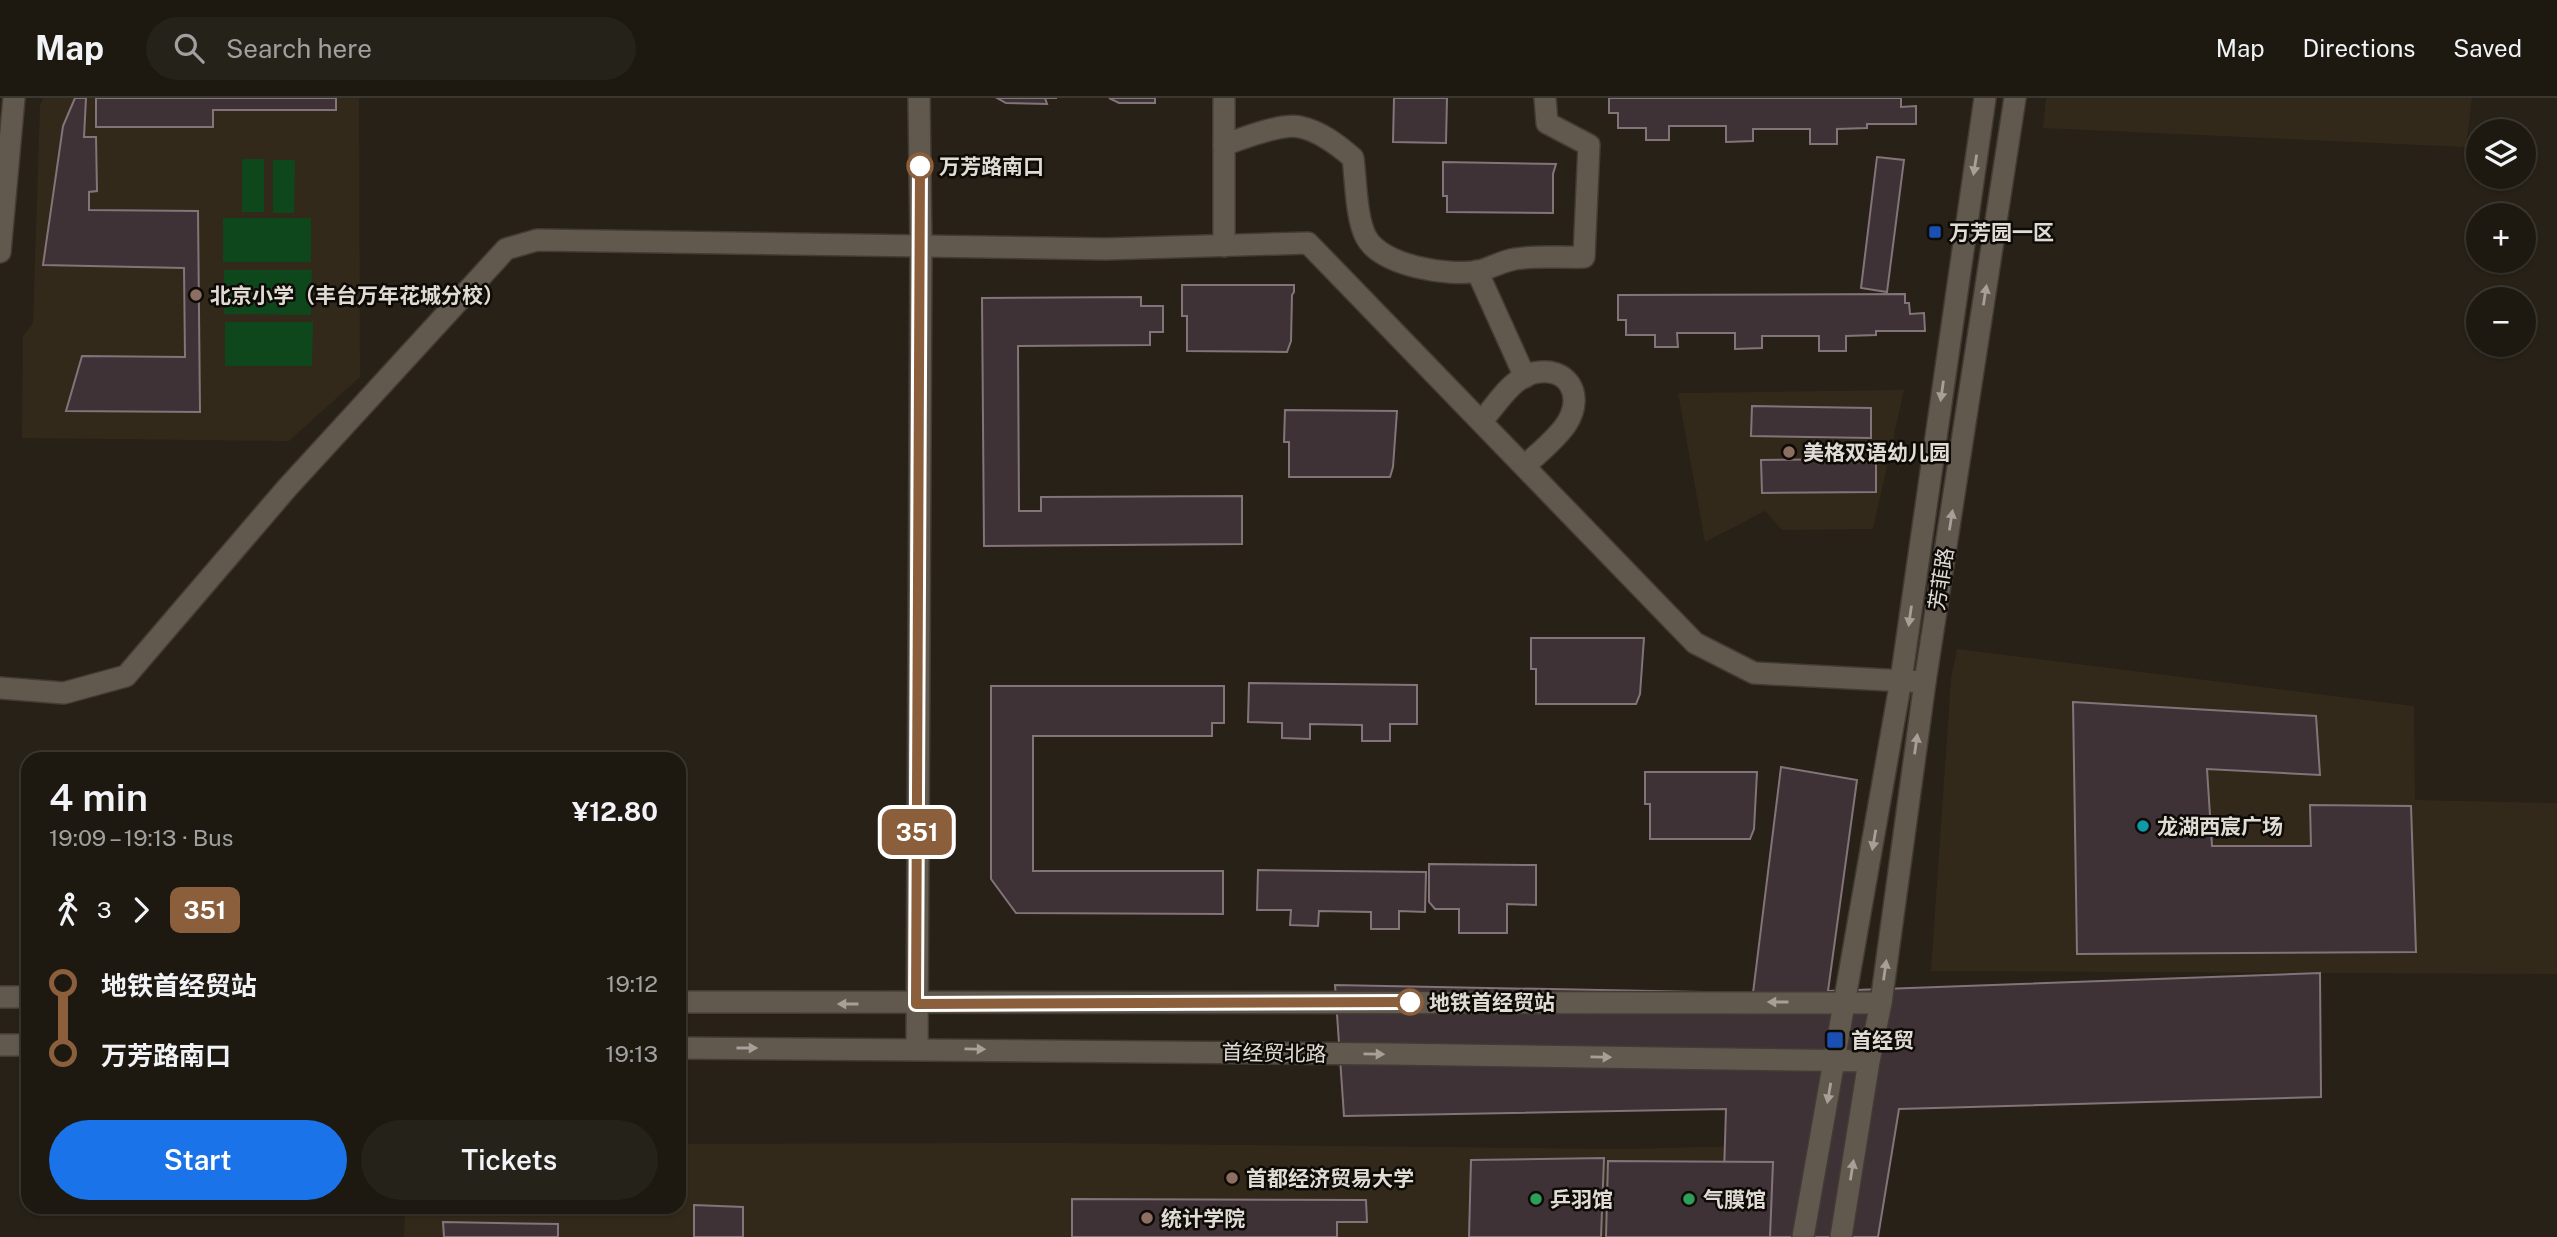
<!DOCTYPE html>
<html lang="en">
<head>
<meta charset="utf-8">
<style>
	body { margin:0; font-family:"Public Sans","Noto Sans SC",sans-serif; background:#25221a; color:#f1f3f6; height:100vh; display:flex; flex-direction:column; font-size:26px; white-space:nowrap }
	* { box-sizing:border-box; margin:0 }
	p { font-size:23px; color:#a0a09f }
	.icon { flex:none; width:38px; height:38px; fill:none; stroke:currentColor; stroke-width:2; stroke-linecap:round; stroke-linejoin:round }
	.map { position:relative; flex:1; overflow:hidden }
	.panel { position:absolute; left:21px; top:654px; width:665px; height:462px; display:flex; flex-direction:column; background:#1d1911; border-radius:21px; box-shadow:0 2px 5px #0004,0 0 0 2px #3b3831 }
	.panel>* { flex:none }
	.badge { padding:0 14px; border-radius:10px; font-size:24px; line-height:46px }
	.controls { position:absolute; left:2466px; top:21px; display:grid; gap:14px }
	.controls a { display:grid; place-items:center; width:70px; height:70px; border-radius:50%; background:#1d1911; box-shadow:0 2px 5px #0004,0 0 0 2px #3b3831; font-size:35px }
	.map>.badge { position:absolute; translate:-50% -50%; box-shadow:0 0 0 4px #fff }
	.legs { display:flex; align-items:center; gap:10px; height:77px; padding:0 28px; font-size:23px }
	.legs p { margin-inline-start:auto }
	.headline { display:flex; align-items:center; justify-content:space-between; height:119px; padding:0 28px }
	h1 { font-size:38px; font-weight:600; line-height:52px }
	.action { display:flex; gap:14px; margin-top:auto; padding:14px 28px }
	.action a { flex:1; height:80px; border-radius:42px; background:#1a73e8; color:#fff; font-size:28px; font-weight:600; line-height:80px; text-align:center }
	.action a+a { background:#25221a; color:#f1f3f6 }
	ul { padding:0 28px; list-style:none }
	li { display:flex; align-items:center; gap:24px; height:70px; font-size:26px }
	li i { display:grid; place-items:center; width:10px; height:100%; margin:0 9px; background:currentColor }
	li i::after { content:''; width:18px; height:18px; margin:-9px; border:5px solid; border-radius:50%; background:#1d1911 }
	li p { margin-inline-start:auto }
	li:first-child i { background:linear-gradient(#0000 50%,currentColor 0) }
	li:last-child i { background:linear-gradient(currentColor 50%,#0000 0) }
	header { display:flex; align-items:center; gap:42px; box-sizing:border-box; height:98px; padding:0 35px; background:#1d1911; border-bottom:2px solid #3b3831 }
	header strong { font-size:33px }
	nav { display:flex; gap:38px; margin-inline-start:auto; font-size:24px }
	.search { width:490px; height:63px; background:#25221a; display:flex; align-items:center; gap:18px; box-sizing:border-box; padding:0 24px; border-radius:38px; color:#a0a09f; font-size:26px }
	.map>svg:first-child { display:block }
	.built { fill:#33291a }
	.green { fill:#0e471b }
	.building { fill:#3f3236; stroke:#837479; stroke-width:2 }
	.lines { fill:none; stroke-linecap:round; stroke-linejoin:round }
	.minor-casing { stroke:#423c35; stroke-width:24 }
	.minor { stroke:#61594e; stroke-width:21 }
	.oneway { fill:#a7a098 }
	.line-1-casing { stroke:#fff; stroke-width:16 }
	.line-1 { stroke:#8b5e3c; stroke-width:10 }
	.stop-1-dot { fill:#fff; stroke:#8b5e3c; stroke-width:3.5 }
	.transit-dot { fill:#1a4fb4; stroke:#0e0b07; stroke-width:2.5 }
	.education-dot { fill:#8d6e63; stroke:#0e0b07; stroke-width:2.5 }
	.culture-dot { fill:#0f9aa8; stroke:#0e0b07; stroke-width:2.5 }
	.leisure-dot { fill:#2e9e5b; stroke:#0e0b07; stroke-width:2.5 }
	.labels { text-anchor:middle; dominant-baseline:central; stroke-width:5; stroke-linejoin:round; paint-order:stroke }
	.stop-label { font-size:21px; font-weight:bold; fill:#e0dbd5; stroke:#0e0b07; text-anchor:start }
	.poi-label { font-size:21px; font-weight:bold; fill:#e0dbd5; stroke:#0e0b07; text-anchor:start }
	.street-label { font-size:21px; fill:#e0dbd5; stroke:#0e0b07 }
</style>
</head>
<body>
<header>
<strong>Map</strong>
<div class="search"><svg class="icon" aria-label="search" viewBox="0 0 24 24"><circle cx="10" cy="10" r="6"/><path d="M15 15l6 6"/></svg>Search here</div>
<nav><a>Map</a><a>Directions</a><a>Saved</a></nav>
</header>
<div class="map">
<svg width="2557" height="1139" viewBox="0 0 2557 1139">
	<rect width="100%" height="100%" fill="#272117"/>
	<g class="built">
		<path d="M43,0H359L360,279L289,343L22,340L23,238L33,225L40,8Z"/>
		<path d="M2046,0H2472L2466,49L2043,30Z"/>
		<path d="M1904,292L1873,431L1782,432L1765,413L1705,444L1678,295Z"/>
		<path d="M1957,551L2414,608L2415,702L2557,705V876L1931,873L1951,581Z"/>
		<path d="M1054,1045L1625,1051L1790,1047L1778,1139H404L405,1110H679V1046Z"/>
	</g>
	<g class="green">
		<rect x="242" y="61" width="22" height="53"/>
		<path d="M273,62H295L294,115H273Z"/>
		<rect x="223" y="120" width="88" height="44"/>
		<path d="M224,172H312L311,217L224,216Z"/>
		<path d="M225,224H313L312,268H225Z"/>
	</g>
	<g class="building">
		<path d="M75,0H86L84,39H96L97,93L89,94V112L198,113L200,314L66,313L82,258L185,259L184,170L43,167L63,28Z"/>
		<path d="M96,0H336V12H213V29H96Z"/>
		<path d="M997,0H1057H1045L1047,6L1006,5Z"/>
		<path d="M1155,0V5H1119L1109,0Z"/>
		<path d="M1394,0H1447L1446,45L1393,44Z"/>
		<path d="M1609,0H1901V9L1916,8V26H1867V30L1837,31V46H1810V31H1753V43L1726,44V28H1669V42H1646V30H1618V15H1609Z"/>
		<path d="M1877,59L1904,62L1887,194L1861,190Z"/>
		<path d="M1443,64L1556,66L1553,76V115L1447,114V98H1443Z"/>
		<path d="M1182,187H1294V194L1292,197L1291,243L1287,254L1187,253V218H1182Z"/>
		<path d="M1905,196V205H1909L1910,216L1924,215L1925,233H1876V237L1846,238V253H1819V238H1762V250L1735,251V235H1677L1678,249H1655V237H1626V222H1618V197Z"/>
		<path d="M1141,199V208H1163V234H1150V247L1018,248L1019,413H1041V399L1242,398V446L984,448L982,200Z"/>
		<path d="M1752,308L1871,310V340L1751,338Z"/>
		<path d="M1285,312L1397,313L1393,369L1390,379H1289V344H1284Z"/>
		<path d="M1876,361V394L1762,395L1761,362Z"/>
		<path d="M1531,540H1644L1640,596L1636,606H1536V571H1531Z"/>
		<path d="M1249,585L1417,587V626H1390V643H1362V627L1310,626V641L1282,640V625L1248,624Z"/>
		<path d="M991,588H1224V625H1212V638H1033V773H1223V816L1016,815L991,781Z"/>
		<path d="M2073,604L2316,618L2320,677L2207,671L2212,748H2311L2310,707L2411,708L2416,854L2077,856Z"/>
		<path d="M1781,669L1857,682L1828,893L2320,875L2321,999L1899,1011L1878,1139H1722L1726,1011L1344,1018L1335,887L1753,895Z"/>
		<path d="M1645,674H1757L1754,731L1750,741H1650V706H1645Z"/>
		<path d="M1429,766L1536,767V807L1507,806V835H1459V811H1435L1429,804Z"/>
		<path d="M1258,772L1426,774L1425,814L1399,813V831H1371V814L1319,813L1318,828L1290,827L1291,812H1257Z"/>
		<path d="M1604,1060L1601,1139H1469L1471,1062Z"/>
		<path d="M1608,1063L1773,1064L1770,1139H1606Z"/>
		<path d="M1072,1101L1366,1102L1367,1124H1337V1139H1072Z"/>
		<path d="M694,1107L743,1109V1139H694Z"/>
		<path d="M443,1124L558,1126V1139H444Z"/>
	</g>
	<g class="lines">
		<g class="minor-casing">
			<g id="minor">
				<path d="M1224,0V148"/>
				<path d="M1224,47C1243,40 1281,25 1300,29C1320,33 1338,47 1353,60C1356,83 1356,120 1366,139C1381,168 1450,179 1479,173C1491,170 1502,163 1515,161C1537,157 1562,160 1584,159L1589,47L1547,25L1545,0"/>
				<path d="M0,154L14,0"/>
				<path d="M1477,173L1525,279"/>
				<path d="M1482,323C1496,307 1511,281 1533,275C1567,267 1585,296 1567,325C1557,341 1538,355 1525,368"/>
				<path d="M0,590L64,595L126,578L287,390L506,151L537,142L1106,151L1308,145L1695,545L1754,575L1925,584"/>
				<path d="M0,899H28"/>
				<path d="M679,904L1881,905"/>
				<path d="M0,947H28"/>
				<path d="M679,950L1390,956L1869,963"/>
				<path d="M917,951L921,148L919,0"/>
				<path d="M1803,1139L1901,582L1985,0"/>
				<path d="M1841,1139L1869,963L1881,905L1925,584L2015,0"/>
			</g>
		</g>
		<use href="#minor" class="minor"/>
	</g>
	<defs><path id="oneway-solid" d="M-6-.8H1V-3.2L6.5 0L1 3.2V.8H-6Z" transform="scale(1.75)"/></defs>
	<g class="oneway">
		<use href="#oneway-solid" transform="translate(1975 67) rotate(99)"/>
		<use href="#oneway-solid" transform="translate(1985 197) rotate(-81)"/>
		<use href="#oneway-solid" transform="translate(1942 293) rotate(98)"/>
		<use href="#oneway-solid" transform="translate(1951 422) rotate(-81)"/>
		<use href="#oneway-solid" transform="translate(1910 518) rotate(98)"/>
		<use href="#oneway-solid" transform="translate(1916 646) rotate(-82)"/>
		<use href="#oneway-solid" transform="translate(1874 742) rotate(100)"/>
		<use href="#oneway-solid" transform="translate(1885 872) rotate(-82)"/>
		<use href="#oneway-solid" transform="translate(1778 904) rotate(180)"/>
		<use href="#oneway-solid" transform="translate(848 906) rotate(-180)"/>
		<use href="#oneway-solid" transform="translate(747 950)"/>
		<use href="#oneway-solid" transform="translate(975 951) rotate(1)"/>
		<use href="#oneway-solid" transform="translate(1374 956) rotate(1)"/>
		<use href="#oneway-solid" transform="translate(1601 959) rotate(1)"/>
		<use href="#oneway-solid" transform="translate(1829 995) rotate(100)"/>
		<use href="#oneway-solid" transform="translate(1852 1072) rotate(-81)"/>
	</g>
	<g class="lines">
		<g class="line-1-casing">
			<path id="line-1" d="M920,68L916,906L1410,904"/>
		</g>
		<use href="#line-1" class="line-1"/>
	</g>
	<g class="stop-1-dot">
		<circle cx="920" cy="68" r="12"/>
		<circle cx="1410" cy="904" r="12"/>
	</g>
	<g class="transit-dot">
		<rect x="1928" y="127" width="14" height="14" rx="3.5"/>
		<rect x="1826" y="933" width="18" height="18" rx="3.5"/>
	</g>
	<g class="education-dot">
		<circle cx="196" cy="197" r="7"/>
		<circle cx="1789" cy="354" r="7"/>
		<circle cx="1232" cy="1080" r="7"/>
		<circle cx="1147" cy="1120" r="7"/>
	</g>
	<circle class="culture-dot" cx="2143" cy="728" r="7"/>
	<g class="leisure-dot">
		<circle cx="1536" cy="1101" r="7"/>
		<circle cx="1689" cy="1101" r="7"/>
	</g>
	<g class="labels">
		<g class="stop-label">
			<text x="939" y="68">万芳路南口</text>
			<text x="1429" y="904">地铁首经贸站</text>
		</g>
		<g class="poi-label">
			<text x="1949" y="134">万芳园一区</text>
			<text x="210" y="197">北京小学（丰台万年花城分校）</text>
			<text x="1803" y="354">美格双语幼儿园</text>
			<text x="2157" y="728">龙湖西宸广场</text>
			<text x="1851" y="942">首经贸</text>
			<text x="1246" y="1080">首都经济贸易大学</text>
			<text x="1550" y="1101">乒羽馆</text>
			<text x="1703" y="1101">气膜馆</text>
			<text x="1161" y="1120">统计学院</text>
		</g>
		<g class="street-label">
			<text transform="translate(1941 481) rotate(-81)">芳菲路</text>
			<text transform="translate(1274 955) rotate(1)">首经贸北路</text>
		</g>
	</g>
</svg>
<div class="controls">
<a><svg class="icon" aria-label="layers" viewBox="0 0 24 24"><path d="M12 4l9 5-9 5-9-5zM3 14l9 5 9-5"/></svg></a>
<a>+</a>
<a>−</a>
</div>
<b class="badge" style="left:917px;top:734px;background:#8b5e3c;color:#fff">351</b>
<section class="panel">
<div class="headline"><div><h1>4 min</h1><p>19:09 – 19:13 · Bus</p></div><b>¥12.80</b></div>
<div class="legs"><svg class="icon" aria-label="walk" viewBox="0 0 24 24"><circle cx="13" cy="4" r="2"/><path d="M13 8l-2 6 4 7M11 14l-3 7M7 12l3-4h3l4 4"/></svg>3<svg class="icon" aria-label="forward" viewBox="0 0 24 24"><path d="M9 5l7 7-7 7"/></svg><b class="badge" style="background:#8b5e3c;color:#fff">351</b></div>
<ul>
<li><i style="color:#8b5e3c"></i><b>地铁首经贸站</b><p>19:12</p></li>
<li><i style="color:#8b5e3c"></i><b>万芳路南口</b><p>19:13</p></li>
</ul>
<div class="action"><a>Start</a><a>Tickets</a></div>
</section>
</div>
</body>
</html>
